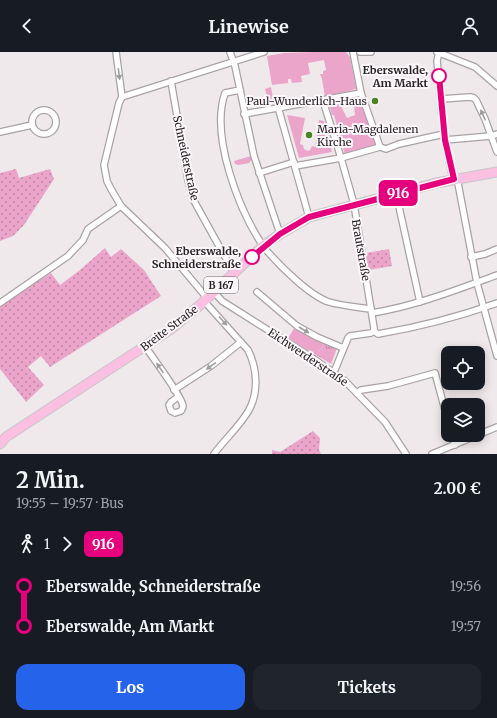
<!DOCTYPE html>
<html lang="de">
<head>
<meta charset="utf-8">
<style>
	body { margin:0; font-family:Merriweather,serif; background:#20242c; color:#f1f3f6; height:100vh; display:flex; flex-direction:column; font-size:15px; white-space:nowrap }
	* { box-sizing:border-box; margin:0 }
	p { font-size:13px; color:#9ea1a6 }
	.icon { flex:none; width:22px; height:22px; fill:none; stroke:currentColor; stroke-width:2; stroke-linecap:round; stroke-linejoin:round }
	.map { position:relative; height:402px; overflow:hidden }
	.side { display:flex; flex-direction:column; background:#171b24; flex:1 }
	.side>* { flex:none }
	.badge { padding:0 8px; border-radius:6px; font-size:14px; line-height:26px }
	.fabs { position:absolute; left:441px; top:294px; display:grid; gap:8px }
	.fabs a { display:grid; place-items:center; width:44px; height:44px; border-radius:8px; background:#171b24; box-shadow:0 2px 10px #0003; font-size:20px }
	.map>.badge { position:absolute; translate:-50% -50%; box-shadow:0 0 0 2px #fff }
	.legs { display:flex; align-items:center; gap:6px; height:44px; padding:0 16px; font-size:13px }
	.legs p { margin-inline-start:auto }
	.head { display:flex; align-items:center; justify-content:space-between; height:68px; padding:0 16px }
	h1 { font-size:22px; font-weight:700; line-height:30px }
	.primary-button { display:flex; gap:8px; margin-top:auto; padding:8px 16px }
	.primary-button a { flex:1; height:46px; border-radius:12px; background:#2563eb; color:#fff; font-size:16px; font-weight:700; line-height:46px; text-align:center }
	.primary-button a+a { background:#20242c; color:#f1f3f6 }
	ul { padding:0 16px; list-style:none }
	li { display:flex; align-items:center; gap:14px; height:40px; font-size:15px }
	li i { display:grid; place-items:center; width:6px; height:100%; margin:0 5px; background:currentColor }
	li i::after { content:''; width:10px; height:10px; margin:-5px; border:3px solid; border-radius:50%; background:#171b24 }
	li p { margin-inline-start:auto }
	li:first-child i { background:linear-gradient(#0000 50%,currentColor 0) }
	li:last-child i { background:linear-gradient(currentColor 50%,#0000 0) }
	header { display:flex; justify-content:space-between; align-items:center; height:52px; padding:0 16px; background:#171b24; font-size:18px; font-weight:700 }
	.map>svg:first-child { display:block }
	.grass { fill:url(#grass-tufts) }
	.park { fill:#eba5cb }
	.garden { fill:url(#garden-dots) }
	.lines { fill:none; stroke-linecap:round; stroke-linejoin:round }
	.street-casing { stroke:#a9a2a5; stroke-width:8 }
	.primary-casing { stroke:#c7c7c7; stroke-width:11 }
	.street { stroke:#fff; stroke-width:5.5 }
	.primary { stroke:#fbbfe1; stroke-width:9 }
	.oneway { fill:#9f9d9e }
	.line-1-casing { stroke:#fff; stroke-width:9 }
	.line-1 { stroke:#e6007e; stroke-width:6 }
	.stop-1-dot { fill:#fff; stroke:#e6007e; stroke-width:2 }
	.poi-dot { fill:#498523; stroke:#fdf6fa; stroke-width:1.5 }
	.labels { text-anchor:middle; dominant-baseline:central; stroke-width:4; stroke-linejoin:round; paint-order:stroke }
	.shield { fill:#fdf6fa; stroke:#696466; stroke-width:1 }
	.shield-label { font-size:10px; font-weight:bold; fill:#292627 }
	.stop-label { font-size:11px; font-weight:bold; fill:#292627; stroke:#fdf6fa; text-anchor:end }
	.poi-label { font-size:11px; fill:#292627; stroke:#fdf6fa; text-anchor:end }
	.street-label { font-size:11px; fill:#292627; stroke:#fdf6fa }
</style>
</head>
<body>
<header><svg class="icon" aria-label="back" viewBox="0 0 24 24"><path d="M15 5l-7 7 7 7"/></svg>Linewise<svg class="icon" aria-label="person" viewBox="0 0 24 24"><circle cx="12" cy="8" r="4"/><path d="M4 21q1-7 8-7t8 7"/></svg></header>
<div class="map">
<svg width="497" height="402" viewBox="0 0 497 402">
	<defs>
		<pattern id="grass-tufts" width="24" height="20" patternUnits="userSpaceOnUse"><rect width="24" height="20" fill="#eba5cb"/><path d="M3 7l-1-3M5 7V3M7 7l1-3M15 17l-1-3M17 17v-4M19 17l1-3" fill="none" stroke="#be86a5"/></pattern>
		<pattern id="garden-dots" width="8" height="8" patternUnits="userSpaceOnUse"><rect width="8" height="8" fill="#eba5cb"/><path d="M2 2h.1M6 6h.1" fill="none" stroke="#be86a5" stroke-width="1.8" stroke-linecap="round"/></pattern>
	</defs>
	<rect width="100%" height="100%" fill="#f0e9ec"/>
	<path class="grass" d="M325,291L337,296L331,312L316,303Z"/>
	<g class="park">
		<path d="M314,0H346L350,5L356,37L325,45L322,27L320,22H323V19L326,18L324,8L308,11L310,22L301,24L302,30L292,31L291,27H288V31L272,33L267,4L284,1Z"/>
		<path d="M271,35L274,52L269,53L265,37Z"/>
		<path d="M340,48L341,54L347,66L355,63L354,54L361,52L377,94L345,103L334,63H332L329,52L330,50Z"/>
		<path d="M287,63L305,66L300,92L303,93L304,97L308,99L310,98L312,94L315,95L319,68L324,69L332,100L299,106Z"/>
		<path d="M251,104L252,107L249,111L239,113L235,112L234,109Z"/>
		<path d="M295,275L325,291L316,303L288,286Z"/>
	</g>
	<g class="garden">
		<path d="M16,117L19,126L50,117L54,127L24,173L13,184L0,189V121Z"/>
		<path d="M105,196L111,205L121,197L144,218L161,244L50,315L41,304L28,315L44,333L26,350L0,317V253L51,221L60,233L80,218Z"/>
		<path d="M389,197L392,214L369,218L366,201Z"/>
		<path d="M313,379L320,386L319,398L321,402H272V398L280,400Z"/>
	</g>
	<g class="lines">
		<g class="street-casing">
			<g id="street">
				<path d="M116,0L122,45L119,51L104,113L107,129L111,137L121,154L165,196L207,246"/>
				<path d="M230,0L235,14L254,104L280,182"/>
				<path d="M353,0L361,41L380,95"/>
				<path d="M360,0H371"/>
				<path d="M437,0L475,15L497,34"/>
				<path d="M439,0L437,9L445,88L453,127"/>
				<path d="M171,29L188,128L194,149L234,221"/>
				<path d="M240,38L225,41C210,84 239,158 263,194"/>
				<path d="M122,45L264,0"/>
				<path d="M441,47L470,45L474,46L476,48L485,67L497,100"/>
				<path d="M323,49L341,106L354,152L374,276V279"/>
				<path d="M278,55L309,165"/>
				<circle cx="44" cy="70" r="12"/>
				<path d="M244,62L361,41"/>
				<path d="M0,80L32,73"/>
				<path d="M445,88L491,84L497,82"/>
				<path d="M380,95L386,97L399,92L444,82"/>
				<path d="M295,114L341,106L380,95"/>
				<path d="M259,121L294,110"/>
				<path d="M457,126L477,231L497,304"/>
				<path d="M396,141L420,250"/>
				<path d="M267,199C280,214 310,244 329,250C342,254 358,255 371,257"/>
				<path d="M471,205L485,202L497,197"/>
				<path d="M214,240L222,249L314,307L345,329L385,370L406,402"/>
				<path d="M257,240L297,274L317,285L343,296"/>
				<path d="M204,249L248,298C257,316 259,340 249,358C240,374 225,387 214,402"/>
				<path d="M0,251L68,204L83,188L88,177L121,154"/>
				<path d="M372,261C415,254 456,238 497,223"/>
				<path d="M145,294C152,305 182,344 183,354C183,356 182,357 181,359L175,361L171,359L169,353L171,350L178,345"/>
				<path d="M334,320L348,286L350,284L371,281L374,279L378,282C419,275 458,265 497,251"/>
				<path d="M174,338L211,314L241,290"/>
				<path d="M357,341L361,338L388,334L435,321L448,369"/>
				<path d="M452,383L455,393"/>
				<path d="M432,402L497,375"/>
			</g>
		</g>
		<g class="primary-casing">
			<path id="primary" d="M0,392L6,385L171,277L200,253L263,194L280,182L309,165L436,131L497,120"/>
		</g>
		<use href="#street" class="street"/>
		<use href="#primary" class="primary"/>
	</g>
	<defs><path id="oneway-solid" d="M-6-.8H1V-3.2L6.5 0L1 3.2V.8H-6Z"/></defs>
	<g class="oneway">
		<use href="#oneway-solid" transform="translate(119 22) rotate(83)"/>
		<use href="#oneway-solid" transform="translate(483 63) rotate(-114)"/>
		<use href="#oneway-solid" transform="translate(223 269) rotate(48)"/>
		<use href="#oneway-solid" transform="translate(304 278) rotate(30)"/>
		<use href="#oneway-solid" transform="translate(211 314) rotate(145)"/>
		<use href="#oneway-solid" transform="translate(160 316) rotate(-124)"/>
	</g>
	<g class="lines">
		<g class="line-1-casing">
			<path id="line-1" d="M252,205L280,182L309,165L454,127L445,88L439,24"/>
		</g>
		<use href="#line-1" class="line-1"/>
	</g>
	<g class="stop-1-dot">
		<circle cx="439" cy="24" r="7"/>
		<circle cx="252" cy="205" r="7"/>
	</g>
	<g class="poi-dot">
		<circle cx="375" cy="49" r="4"/>
		<circle cx="309" cy="83" r="4"/>
	</g>
	<g class="labels">
		<rect class="shield" x="204" y="225" width="34" height="16" rx="3"/>
		<g class="shield-label">
			<text x="221" y="233">B 167</text>
		</g>
		<g class="stop-label">
			<text x="428" y="18">Eberswalde,<tspan x="428" dy="13">Am Markt</tspan></text>
			<text x="241" y="199">Eberswalde,<tspan x="241" dy="13">Schneiderstraße</tspan></text>
		</g>
		<g class="poi-label">
			<text x="367" y="49">Paul-Wunderlich-Haus</text>
			<text x="317" y="77" text-anchor="start">Maria-Magdalenen<tspan x="317" dy="13">Kirche</tspan></text>
		</g>
		<g class="street-label">
			<text transform="translate(186 106) rotate(78)">Schneiderstraße</text>
			<text transform="translate(361 198) rotate(80)">Brautstraße</text>
			<text transform="translate(169 276) rotate(-37)">Breite Straße</text>
			<text transform="translate(308 305) rotate(34)">Eichwerderstraße</text>
		</g>
	</g>
</svg>
<div class="fabs">
<a><svg class="icon" aria-label="locate" viewBox="0 0 24 24"><circle cx="12" cy="12" r="6"/><path d="M12 2v4M12 18v4M2 12h4M18 12h4"/></svg></a>
<a><svg class="icon" aria-label="layers" viewBox="0 0 24 24"><path d="M12 4l9 5-9 5-9-5zM3 14l9 5 9-5"/></svg></a>
</div>
<b class="badge" style="left:398px;top:141px;background:#e6007e;color:#fff">916</b>
</div>
<section class="side">
<div class="head"><div><h1>2 Min.</h1><p>19:55 – 19:57 · Bus</p></div><b>2.00 €</b></div>
<div class="legs"><svg class="icon" aria-label="walk" viewBox="0 0 24 24"><circle cx="13" cy="4" r="2"/><path d="M13 8l-2 6 4 7M11 14l-3 7M7 12l3-4h3l4 4"/></svg>1<svg class="icon" aria-label="forward" viewBox="0 0 24 24"><path d="M9 5l7 7-7 7"/></svg><b class="badge" style="background:#e6007e;color:#fff">916</b></div>
<ul>
<li><i style="color:#e6007e"></i><b>Eberswalde, Schneiderstraße</b><p>19:56</p></li>
<li><i style="color:#e6007e"></i><b>Eberswalde, Am Markt</b><p>19:57</p></li>
</ul>
<div class="primary-button"><a>Los</a><a>Tickets</a></div>
</section>
</body>
</html>
